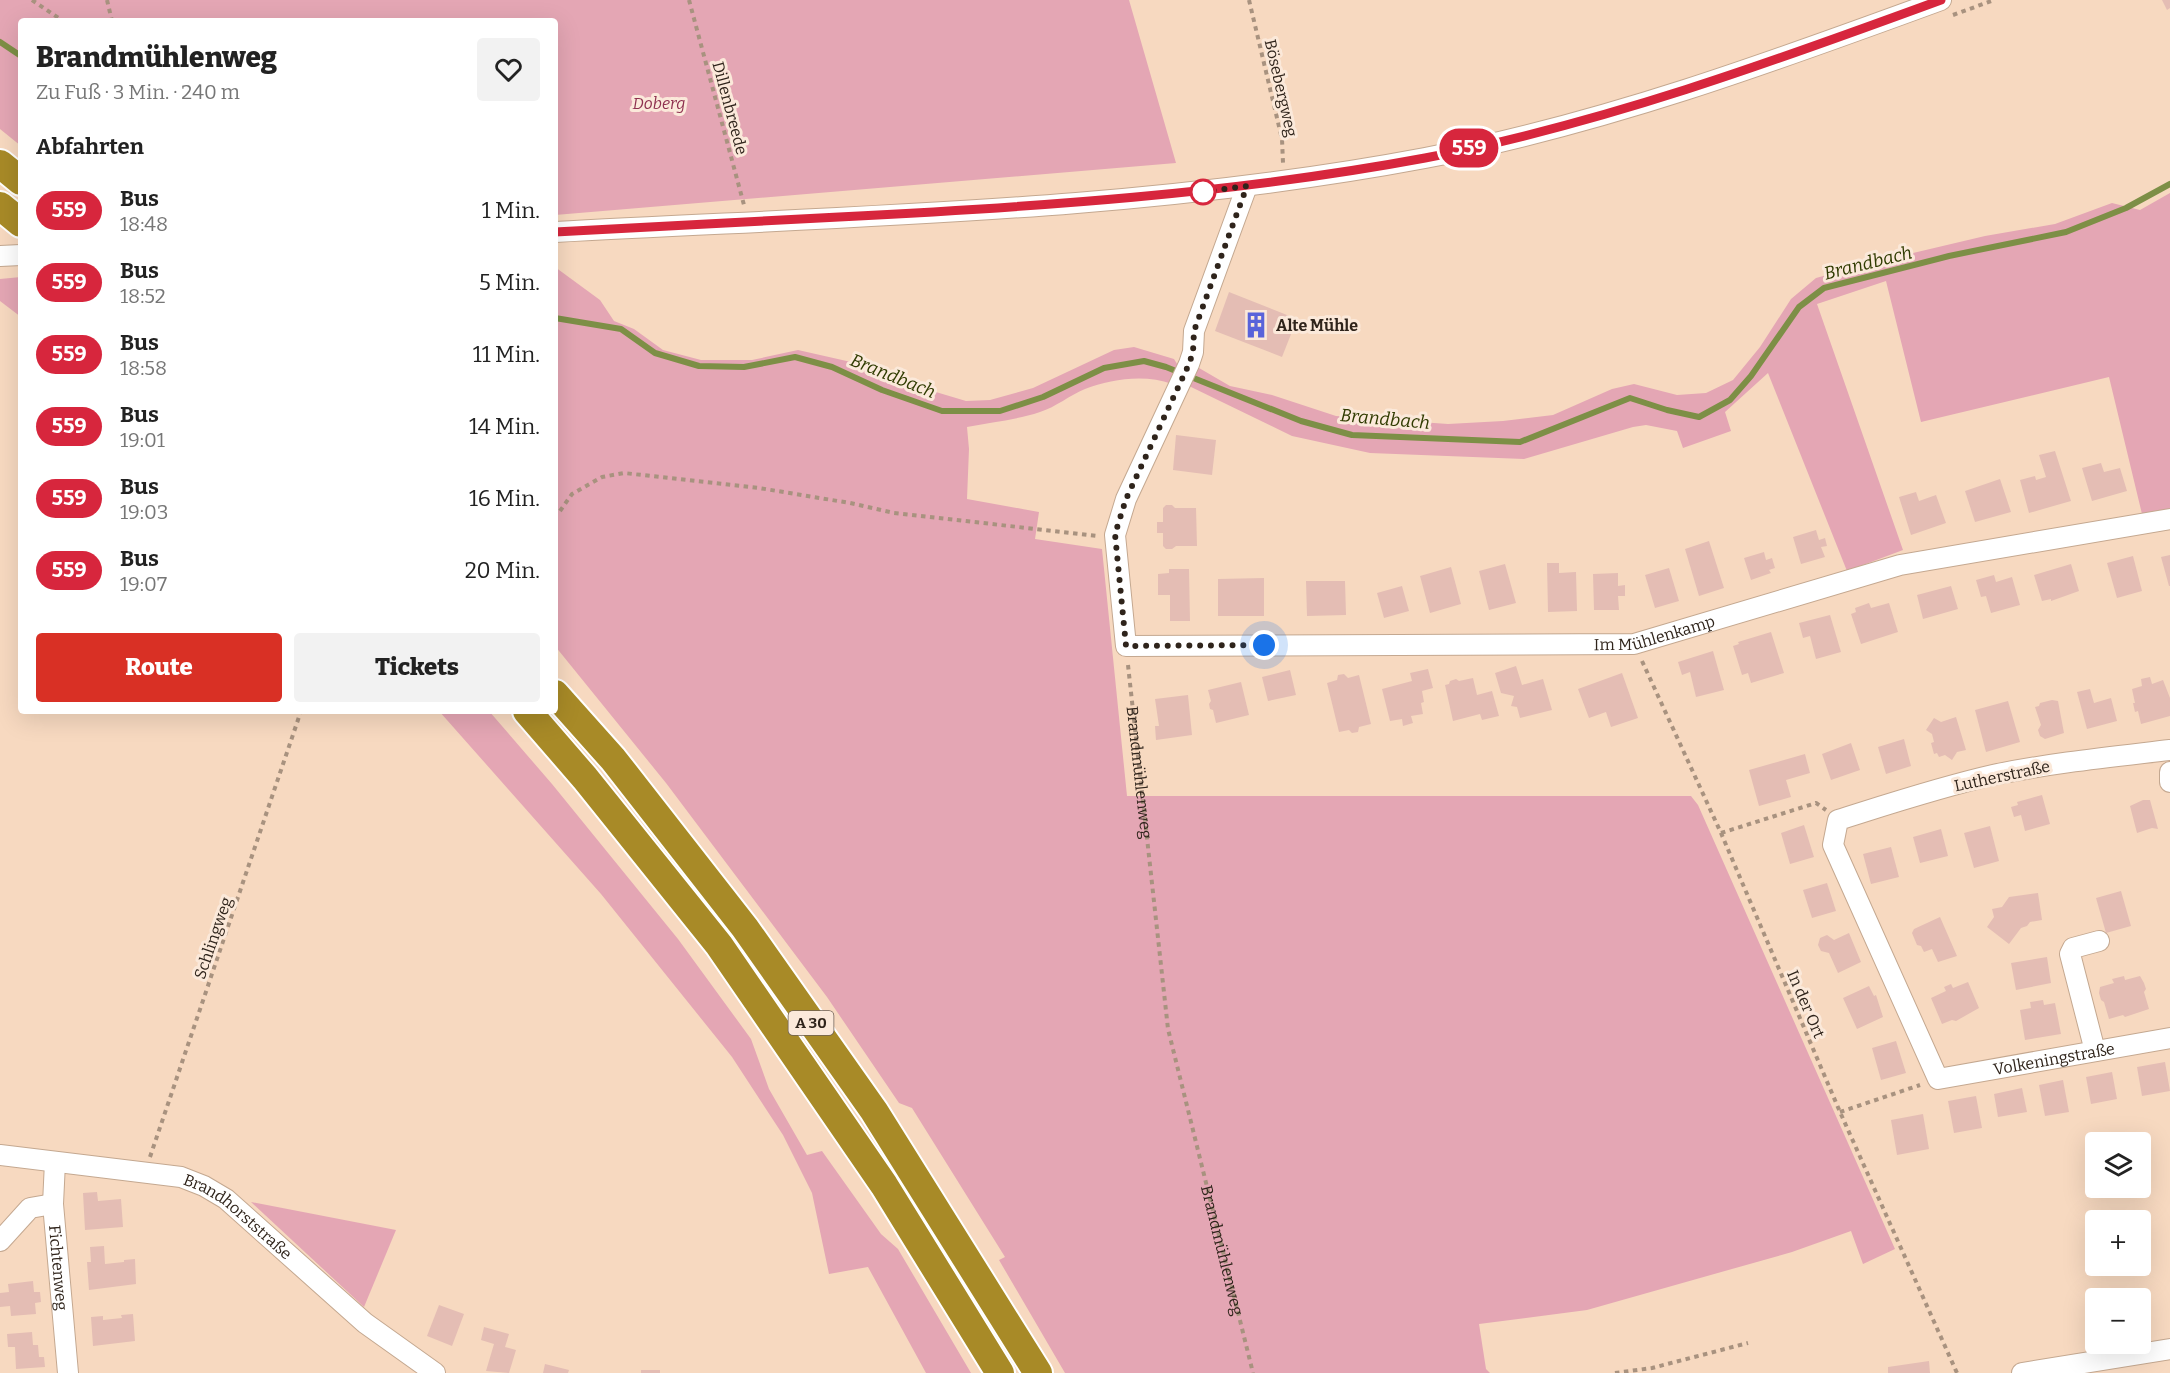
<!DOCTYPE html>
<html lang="de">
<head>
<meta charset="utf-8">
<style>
	body { margin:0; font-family:Bitter,serif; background:#f2f2f2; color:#222; height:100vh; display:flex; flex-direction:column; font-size:22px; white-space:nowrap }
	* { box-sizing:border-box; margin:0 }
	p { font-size:20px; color:#767676 }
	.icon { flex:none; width:33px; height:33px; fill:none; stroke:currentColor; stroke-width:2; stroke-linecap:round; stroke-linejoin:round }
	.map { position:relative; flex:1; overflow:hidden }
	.panel { position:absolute; left:18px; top:18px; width:540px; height:696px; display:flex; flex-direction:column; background:#fff; border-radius:6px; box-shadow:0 6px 24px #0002 }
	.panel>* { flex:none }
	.badge { padding:0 12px; border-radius:20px; font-size:21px; line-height:39px }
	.fabs { position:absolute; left:2085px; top:1132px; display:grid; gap:12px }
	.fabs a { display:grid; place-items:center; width:66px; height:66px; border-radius:6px; background:#fff; box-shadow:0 6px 24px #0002; font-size:30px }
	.you { position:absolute; width:30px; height:30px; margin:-15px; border:4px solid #fff; border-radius:50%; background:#1a73e8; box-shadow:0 0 0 9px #1a73e833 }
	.map>.badge { position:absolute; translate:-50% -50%; box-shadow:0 0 0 3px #fff }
	h2 { padding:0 18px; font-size:22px; line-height:54px }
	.round { display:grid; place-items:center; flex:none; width:63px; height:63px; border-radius:6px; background:#f2f2f2 }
	.summary { display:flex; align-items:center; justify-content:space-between; height:102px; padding:0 18px }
	h1 { font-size:28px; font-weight:800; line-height:45px }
	.primary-button { display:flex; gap:12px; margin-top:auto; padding:12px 18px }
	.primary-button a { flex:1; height:69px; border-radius:6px; background:#d93025; color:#fff; font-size:24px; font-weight:800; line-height:69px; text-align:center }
	.primary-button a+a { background:#f2f2f2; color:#222 }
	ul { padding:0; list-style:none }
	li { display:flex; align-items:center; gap:18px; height:72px; padding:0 18px }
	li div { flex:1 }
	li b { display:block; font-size:22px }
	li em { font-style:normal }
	li .badge { min-width:66px; font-weight:700; text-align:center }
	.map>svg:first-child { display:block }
	.green { fill:#e4a6b4 }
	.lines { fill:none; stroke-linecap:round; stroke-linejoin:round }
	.stream { stroke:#7d8f46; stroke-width:6 }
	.building { fill:#e4bdb4 }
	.minor-casing { stroke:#c4a890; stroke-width:22 }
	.highway-casing { stroke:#fff; stroke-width:32 }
	.path { stroke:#a8927f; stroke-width:4; stroke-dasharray:4.5 4.5; stroke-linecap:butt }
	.minor { stroke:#fff; stroke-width:20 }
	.highway { stroke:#a88a27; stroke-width:28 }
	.line-casing { stroke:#fff; stroke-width:14 }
	.line { stroke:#d7263d; stroke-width:9 }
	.walk { stroke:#2f241b; stroke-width:6; stroke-dasharray:0 10.8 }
	.stop-dot { fill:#fff; stroke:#d7263d; stroke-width:3 }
	.labels { text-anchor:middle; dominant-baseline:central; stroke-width:6; stroke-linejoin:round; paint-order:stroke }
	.shield { fill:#fbe9da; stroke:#6c5f54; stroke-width:1.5 }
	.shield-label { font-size:15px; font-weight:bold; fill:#2f241b }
	.street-label { font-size:16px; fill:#2f241b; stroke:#fbe9da }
	.park-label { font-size:16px; font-style:italic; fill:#8e304f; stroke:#fbe9da }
	.poi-label { font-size:16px; font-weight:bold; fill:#2f241b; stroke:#fbe9da; text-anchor:start }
	.water-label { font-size:18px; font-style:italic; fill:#303b01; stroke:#fbe9da }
</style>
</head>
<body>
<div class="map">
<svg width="2170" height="1373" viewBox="0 0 2170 1373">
	<rect width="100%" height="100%" fill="#f7d9c0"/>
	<g class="green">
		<path d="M0,0H1129L1176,163L555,215V21H21V146L0,129Z"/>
		<path d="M2170,193V509L2142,514L2109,377L1921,422L1886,281L1817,304L1903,550L1847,571L1768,373L1725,412L1731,431L1683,448L1677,431L1646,425L1633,427L1524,459L1370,453L1292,436L1189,386L1199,368L1230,386L1272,395L1336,416L1448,424L1503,421L1553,415L1612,389L1634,384L1677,395L1706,393L1733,380L1760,347L1791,299L1816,278L1875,262L1985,236L2055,224L2112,203L2140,210Z"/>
		<path d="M555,267L600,300L614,321L634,329L663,350L701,360H752L798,350L851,362L899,381L966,401L990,400L1033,388L1114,350L1134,347L1174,359L1179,367L1172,384C1145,374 1111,379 1085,389C1070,395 1056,407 1040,412C1016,420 992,422 967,427L969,449L967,499L1039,512L1035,539L1102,549L1127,796H1691L1698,805L1895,1249L1863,1264L1851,1231L1792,1252L1587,1310L1479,1324L1486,1369L1490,1373H1065L999,1260L1005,1257L912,1108L899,1103L827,997L666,783L555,646Z"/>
		<path d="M21,277V317L0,301V279Z"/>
		<path d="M439,711H489L552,784L678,939L751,1039L769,1089L807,1155L822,1151L881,1234L898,1249L971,1373H926L868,1267L829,1274L812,1193L783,1135L732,1057L601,894Z"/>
		<path d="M251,1202L396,1230L364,1307Z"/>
	</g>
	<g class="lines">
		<g class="stream">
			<path d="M0,42L21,56"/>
			<path d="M555,318L621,329L655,353L699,366L744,367L795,357L832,367L882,390L942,411H1000L1043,397L1104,368L1144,361L1166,367L1301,421L1352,435L1520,442L1630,398L1667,410L1699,417L1730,400L1751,376L1799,307L1824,288L1949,256L2066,232L2126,208L2170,184"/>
		</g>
	</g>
	<g class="building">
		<path d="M2162,0H2170V8L2167,10Z"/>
		<path d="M1229,292L1297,319L1282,357L1215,331Z"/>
		<path d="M1176,435L1216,440L1212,475L1173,470Z"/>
		<path d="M2055,451L2071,501L2029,513L2020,480L2035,476L2036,480L2046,477L2039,455Z"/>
		<path d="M2101,463L2104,472L2120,468L2127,491L2092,501L2082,468Z"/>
		<path d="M2000,479L2011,512L1975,522L1965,491Z"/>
		<path d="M1916,492L1919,501L1936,495L1946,523L1911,535L1899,497Z"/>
		<path d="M1166,505H1172L1175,508H1196L1197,546H1176L1172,549H1166L1163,546V533H1157V522H1163V508Z"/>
		<path d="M1816,530L1819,540L1825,538L1827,546L1821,547L1825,557L1801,564L1793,537Z"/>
		<path d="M1709,541L1724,588L1699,596L1685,549Z"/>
		<path d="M1764,552L1766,560L1772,558L1775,568L1769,570L1771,573L1751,580L1744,558Z"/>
		<path d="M2170,555V586H2169L2161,557Z"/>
		<path d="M2133,556L2142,591L2117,598L2107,563Z"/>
		<path d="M1547,563H1559V573L1576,572L1577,611L1548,612Z"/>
		<path d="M1505,564L1516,603L1489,610L1479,571Z"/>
		<path d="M2071,564L2079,591L2051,601V599L2042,601L2034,575Z"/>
		<path d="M1451,567L1461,604L1430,613L1420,576Z"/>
		<path d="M1669,568L1679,601L1655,608L1645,575Z"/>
		<path d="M1169,569H1189L1190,621H1170V595H1158V574L1169,573Z"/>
		<path d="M1618,573V586L1625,585V596H1618L1619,610H1594L1593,574Z"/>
		<path d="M1994,575L1996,582L2012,577L2020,605L1991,613L1986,596L1981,597L1976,580Z"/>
		<path d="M1264,578V616H1218V579Z"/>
		<path d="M1306,581H1345L1346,615L1307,616Z"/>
		<path d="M1402,586L1409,611L1384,618L1377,593Z"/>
		<path d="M1951,586L1958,609L1923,619L1917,595Z"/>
		<path d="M1869,603L1871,608L1889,603L1898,632L1861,644L1851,614L1856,612L1855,608Z"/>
		<path d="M1830,615L1841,652L1816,659L1810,636L1803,638L1799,623Z"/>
		<path d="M1771,632L1784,673L1751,683L1748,673L1742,675L1733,646L1739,644L1738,642Z"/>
		<path d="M1713,651L1724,690L1696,697L1690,672L1682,675L1678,662Z"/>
		<path d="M1516,666L1522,685L1543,679L1552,710L1520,718L1517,707L1511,706L1514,696L1501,693L1495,673Z"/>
		<path d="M1428,669L1433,688L1422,691L1424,702L1421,703L1423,714L1411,716L1413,723L1403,726L1402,719L1390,721L1382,689L1412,681L1410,673Z"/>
		<path d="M1290,670L1296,695L1268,701L1262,677Z"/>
		<path d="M1622,673L1638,718L1611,727L1606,712L1589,718L1578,689Z"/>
		<path d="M1344,674L1348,678L1359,675L1371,724L1359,727L1358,732L1352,733L1349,730L1339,732L1327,683L1337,680L1338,675Z"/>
		<path d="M2150,677L2152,684L2163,680L2170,698V716L2141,724L2138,711L2135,712L2133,703H2135L2132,689L2142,686L2141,679Z"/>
		<path d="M1473,678L1477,695L1492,691L1499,716L1482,720L1480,714L1453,721L1445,685L1449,684L1450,681L1456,679L1459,681Z"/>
		<path d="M1241,682L1249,715L1216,723L1213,710L1210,709L1209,704L1211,701L1208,690Z"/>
		<path d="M2090,689L2094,703L2111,698L2117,721L2087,729L2077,692Z"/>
		<path d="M1188,695L1192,735L1156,740L1155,726H1159L1155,699Z"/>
		<path d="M2052,700L2058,701L2064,733L2045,739L2040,736L2038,730L2041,725L2035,707L2039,706L2040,703Z"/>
		<path d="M2008,701L2020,742L1986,752L1975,710Z"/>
		<path d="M1956,717L1966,750L1957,752L1952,760L1945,755L1939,757L1937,753L1934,754L1931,743L1934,742L1932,734L1926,730L1934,718L1941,722Z"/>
		<path d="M1904,739L1911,766L1886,774L1878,747Z"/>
		<path d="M1851,743L1860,770L1831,780L1822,754Z"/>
		<path d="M1805,754L1810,773L1786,780L1791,797L1759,806L1749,770Z"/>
		<path d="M2042,795L2050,824L2025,831L2021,815L2014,817L2011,807L2018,805L2017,802Z"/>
		<path d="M2143,800H2150L2158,829L2152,828L2137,833L2130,806Z"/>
		<path d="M1804,825L1814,857L1790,864L1781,833Z"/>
		<path d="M1990,826L1999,861L1974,868L1964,833Z"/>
		<path d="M1941,829L1948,856L1920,863L1913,837Z"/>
		<path d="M1891,847L1899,877L1871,884L1863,854Z"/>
		<path d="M1827,883L1836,911L1812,918L1803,890Z"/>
		<path d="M2121,891L2131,926L2106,933L2096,898Z"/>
		<path d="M2038,893L2042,920L2030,922L2027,926L2021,928L2009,944L1987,927L1994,917L1992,909L2002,907L2009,897Z"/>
		<path d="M1940,917L1957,956L1938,962L1932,949L1924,952L1921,946L1917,945L1912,933L1914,929Z"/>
		<path d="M1849,933L1861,962L1838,973L1829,953L1821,951L1818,945L1820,938L1827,935L1834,940Z"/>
		<path d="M2047,957L2051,983L2016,990L2011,963Z"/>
		<path d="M2124,976L2125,980L2140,976L2144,983L2146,989L2144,992L2149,1009L2125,1017L2123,1015L2109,1019L2104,1002L2101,1000L2099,993L2100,987L2114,983L2112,979Z"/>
		<path d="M1968,982L1979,1008L1956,1021L1952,1020L1942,1024L1931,998L1946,991L1944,987L1951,984L1953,988Z"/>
		<path d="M1869,986L1874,996L1876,995L1883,1017L1857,1029L1843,998Z"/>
		<path d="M2043,1000L2044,1005L2055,1003L2061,1034L2025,1040L2020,1010L2031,1008L2030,1002Z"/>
		<path d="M1896,1041L1906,1073L1881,1080L1872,1048Z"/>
		<path d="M2165,1062L2170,1091L2142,1096L2137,1067Z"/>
		<path d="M2112,1072L2117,1099L2091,1104L2086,1077Z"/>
		<path d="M2063,1080L2069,1112L2045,1116L2039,1085Z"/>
		<path d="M2022,1088L2027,1112L1998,1117L1994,1094Z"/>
		<path d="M1976,1096L1982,1128L1954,1133L1948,1101Z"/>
		<path d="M1923,1114L1929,1149L1897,1155L1891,1120Z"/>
		<path d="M97,1192L98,1201L121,1199L123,1227L85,1230L83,1193Z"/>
		<path d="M104,1246L105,1264L124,1262V1260L135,1259L136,1284L89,1290L87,1262H91L90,1247Z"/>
		<path d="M33,1281L34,1292H40L41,1302L35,1303L36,1314L11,1316L10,1306L0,1307V1293L9,1292L8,1284Z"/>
		<path d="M439,1305L464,1314L452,1346L427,1336Z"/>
		<path d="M133,1314L135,1341L93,1346L91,1317L103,1316V1320L122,1318L121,1315Z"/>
		<path d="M484,1327L509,1334L505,1347L516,1350L509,1373L486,1371L494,1344L481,1340Z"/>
		<path d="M32,1332L33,1345H38L39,1357H44L45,1367L16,1369L15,1347H8L7,1334Z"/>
		<path d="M1929,1361L1930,1373H1888V1367Z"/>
		<path d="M545,1364L569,1370L568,1373H543Z"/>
		<rect x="641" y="1370" width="19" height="3"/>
	</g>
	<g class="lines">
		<g class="minor-casing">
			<g id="minor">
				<path id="s2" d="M1247,186L1194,331L1193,352L1189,364L1126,499L1115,535L1126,646L1634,644L1900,565L2170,519"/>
				<path d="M555,232C845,216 1139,212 1425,158C1603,124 1772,62 1941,0"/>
				<path d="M0,256L21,255"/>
				<path id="s3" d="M2170,750C2111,757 2051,763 1993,775C1940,787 1889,804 1838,820L1833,845L1938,1079L2170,1038"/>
				<path d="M2170,772V782"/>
				<path d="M2095,1051L2070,954L2073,948L2099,941"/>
				<path id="s4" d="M0,1155L181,1177L204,1186L226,1199L365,1323L435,1373"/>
				<path id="s5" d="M55,1162L53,1204L68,1373"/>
				<path d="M0,1241L30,1208L53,1204"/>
				<path d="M2022,1373L2170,1349"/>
			</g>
		</g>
		<g class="highway-casing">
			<g id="highway">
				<path d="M0,164L21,181"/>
				<path d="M0,206L21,223"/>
				<path d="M555,694L613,759L745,928L874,1111L1038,1373"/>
				<path d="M527,711L585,778L719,945L884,1185L1000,1373"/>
			</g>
		</g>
		<g class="path">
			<path d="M32,0L63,21"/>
			<path d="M107,0L112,21"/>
			<path d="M689,0L744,205"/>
			<path d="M1249,0L1282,139L1283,163"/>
			<path d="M1953,15L1994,0"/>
			<path d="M560,511L572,494L602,477L624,473L759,488L850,503L894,513L1098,536"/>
			<path d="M1642,661L1721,833L1840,1112L1957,1373"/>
			<path id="s1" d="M1128,665L1168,1029L1253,1373"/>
			<path d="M1721,833L1816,803L1826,810"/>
			<path d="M1840,1112L1920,1085"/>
			<path d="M150,1157L301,711"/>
			<path d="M1615,1373L1652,1368L1748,1343"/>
		</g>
		<use href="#minor" class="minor"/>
		<use href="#highway" class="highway"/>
	</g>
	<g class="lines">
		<g class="line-casing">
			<path id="line" d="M555,232C650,227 744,222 839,217C1035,207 1232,194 1425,158C1602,124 1772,62 1941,0"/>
		</g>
		<use href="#line" class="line"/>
		<path class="walk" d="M1203,192L1247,186L1194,331L1193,352L1189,364L1126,499L1115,534L1126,646L1264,645"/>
	</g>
	<defs>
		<g id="building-bare" transform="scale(2.07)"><path d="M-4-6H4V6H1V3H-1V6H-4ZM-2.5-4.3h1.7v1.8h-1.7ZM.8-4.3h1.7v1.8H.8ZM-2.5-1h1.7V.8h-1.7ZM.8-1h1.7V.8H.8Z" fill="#5963da" stroke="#fbe9da" stroke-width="2.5" paint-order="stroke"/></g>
	</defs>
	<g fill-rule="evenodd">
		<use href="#building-bare" x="1256" y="325"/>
	</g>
	<circle class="stop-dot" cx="1203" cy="192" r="12"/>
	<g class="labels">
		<rect class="shield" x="788.5" y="1011" width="45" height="24" rx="4.5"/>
		<g class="shield-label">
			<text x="811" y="1023">A 30</text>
		</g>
		<g class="street-label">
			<text transform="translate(1281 88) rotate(77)">Bösebergweg</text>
			<text transform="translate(730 108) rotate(75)">Dillenbreede</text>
			<text stroke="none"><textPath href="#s2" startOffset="1016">Im Mühlenkamp</textPath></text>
			<text stroke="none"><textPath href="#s1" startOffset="108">Brandmühlenweg</textPath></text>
			<text transform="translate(2002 776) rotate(-12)">Lutherstraße</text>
			<text transform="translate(213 938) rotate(-71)">Schlingweg</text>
			<text transform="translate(1806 1004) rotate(67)">In der Ort</text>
			<text stroke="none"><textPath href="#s3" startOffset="740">Volkeningstraße</textPath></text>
			<text stroke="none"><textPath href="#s4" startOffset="252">Brandhorststraße</textPath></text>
			<text stroke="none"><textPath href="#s1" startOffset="594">Brandmühlenweg</textPath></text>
			<text stroke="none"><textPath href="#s5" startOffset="106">Fichtenweg</textPath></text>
		</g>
		<g class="park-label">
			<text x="659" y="103">Doberg</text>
		</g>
		<g class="poi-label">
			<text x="1276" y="325">Alte Mühle</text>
		</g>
		<g class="water-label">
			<text transform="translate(1868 263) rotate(-14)">Brandbach</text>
			<text transform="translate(893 376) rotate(22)">Brandbach</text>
			<text transform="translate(1385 419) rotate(5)">Brandbach</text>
		</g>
	</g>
</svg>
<div class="fabs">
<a><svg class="icon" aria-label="layers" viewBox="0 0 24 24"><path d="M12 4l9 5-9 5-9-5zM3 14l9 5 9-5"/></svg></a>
<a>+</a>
<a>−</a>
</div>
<div class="you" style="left:1264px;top:645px"></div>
<b class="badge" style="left:1469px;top:148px;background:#d7263d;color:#fff">559</b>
<section class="panel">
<div class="summary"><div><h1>Brandmühlenweg</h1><p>Zu Fuß · 3 Min. · 240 m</p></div><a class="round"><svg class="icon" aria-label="heart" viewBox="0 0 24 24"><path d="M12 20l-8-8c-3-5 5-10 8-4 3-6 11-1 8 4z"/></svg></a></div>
<h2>Abfahrten</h2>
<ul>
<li><span class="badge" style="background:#d7263d;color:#fff">559</span><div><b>Bus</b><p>18:48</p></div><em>1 Min.</em></li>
<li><span class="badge" style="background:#d7263d;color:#fff">559</span><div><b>Bus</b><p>18:52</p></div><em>5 Min.</em></li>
<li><span class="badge" style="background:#d7263d;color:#fff">559</span><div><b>Bus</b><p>18:58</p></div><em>11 Min.</em></li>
<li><span class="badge" style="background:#d7263d;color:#fff">559</span><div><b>Bus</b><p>19:01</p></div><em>14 Min.</em></li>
<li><span class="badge" style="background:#d7263d;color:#fff">559</span><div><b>Bus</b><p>19:03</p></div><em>16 Min.</em></li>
<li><span class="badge" style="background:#d7263d;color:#fff">559</span><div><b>Bus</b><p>19:07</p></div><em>20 Min.</em></li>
</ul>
<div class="primary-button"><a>Route</a><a>Tickets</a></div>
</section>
</div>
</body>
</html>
